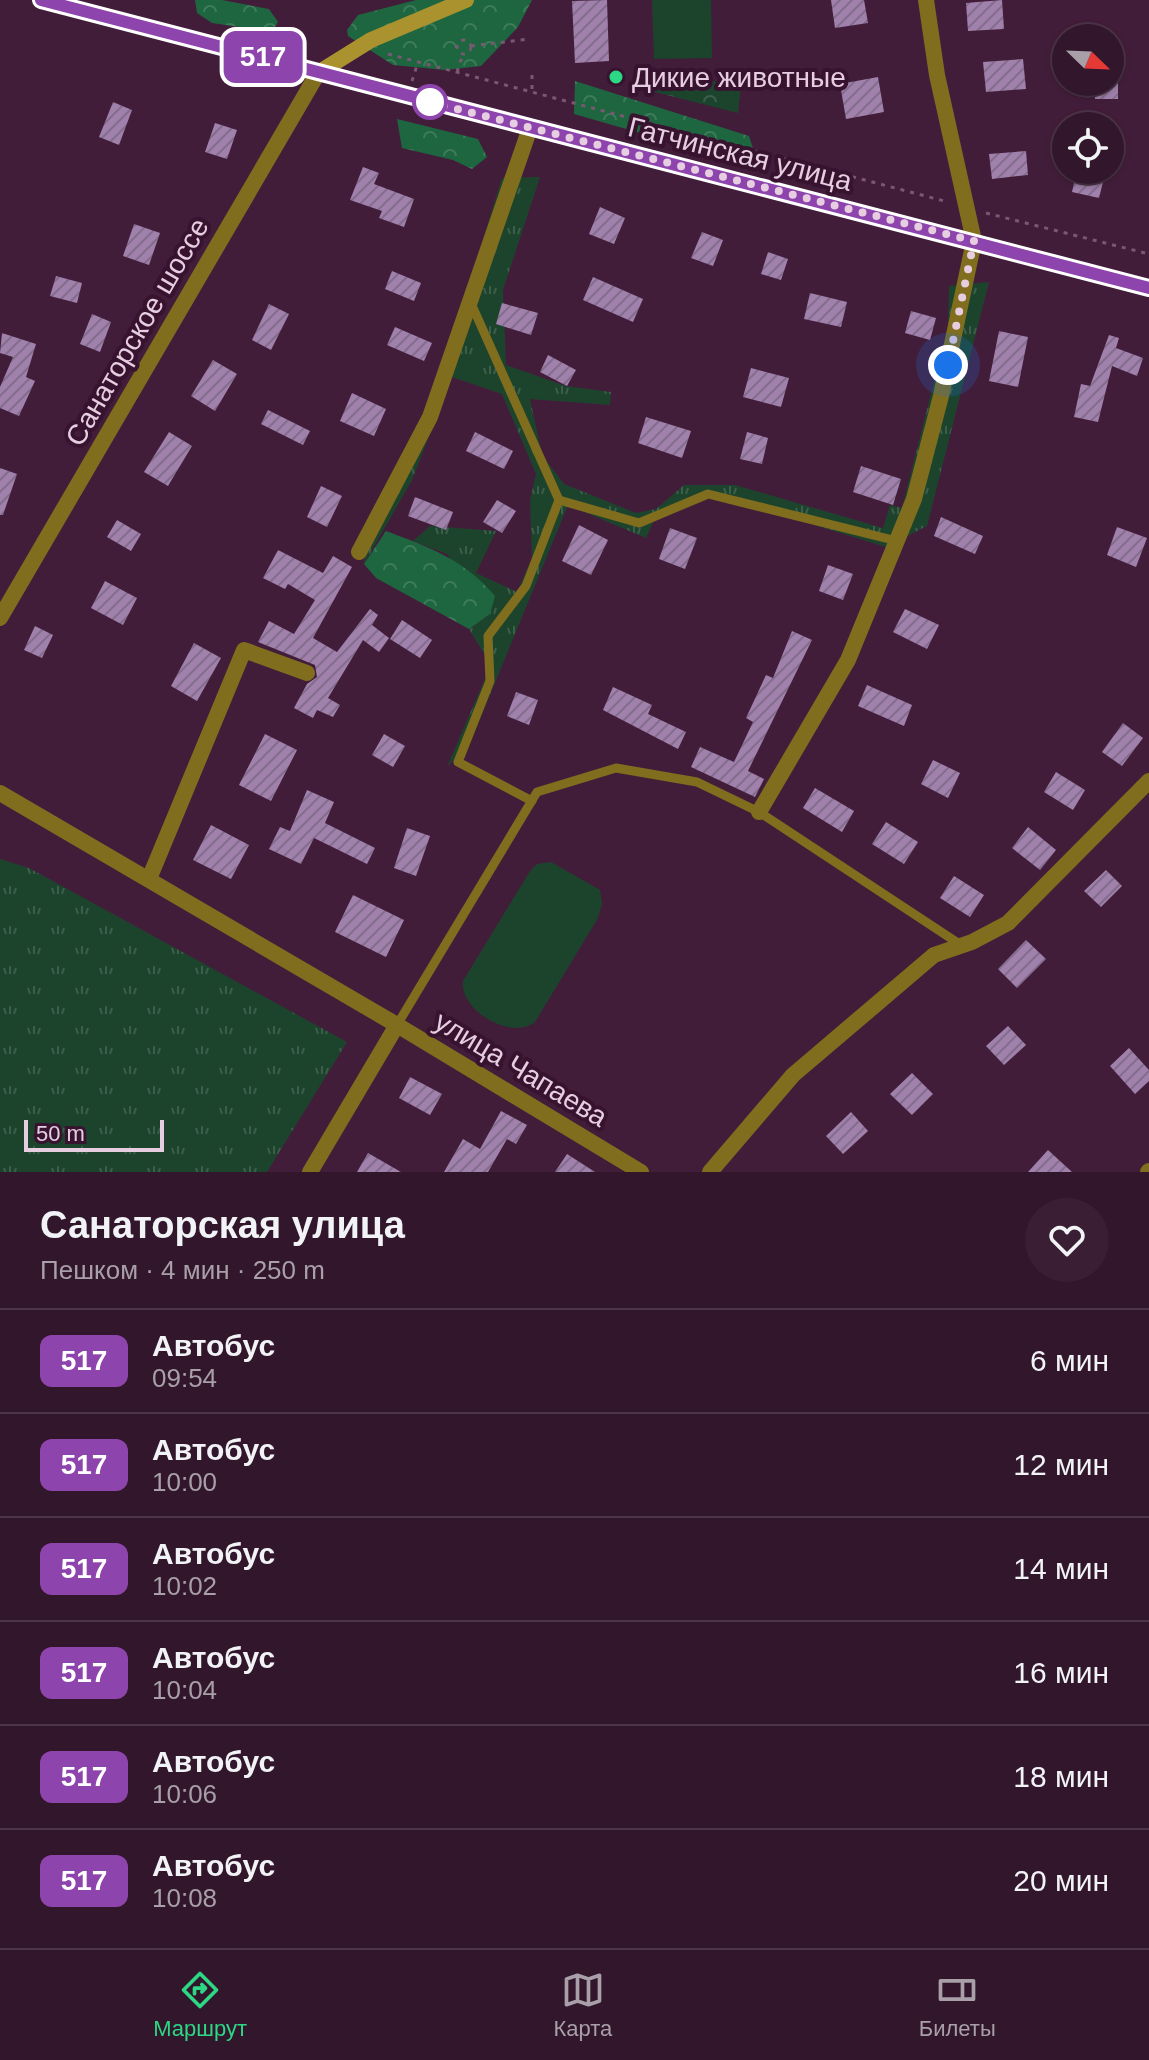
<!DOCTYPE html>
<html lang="ru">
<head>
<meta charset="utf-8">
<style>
	body { margin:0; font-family:Helvetica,sans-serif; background:#3a1f34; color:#f1f3f6; height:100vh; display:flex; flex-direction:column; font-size:30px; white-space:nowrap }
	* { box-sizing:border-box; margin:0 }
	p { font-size:26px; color:#a89fa9 }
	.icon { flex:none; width:44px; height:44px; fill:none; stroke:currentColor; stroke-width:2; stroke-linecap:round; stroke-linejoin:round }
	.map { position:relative; height:1172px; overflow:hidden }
	.drawer { display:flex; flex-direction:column; background:#32162c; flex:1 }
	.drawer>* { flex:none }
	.badge { padding:0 16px; border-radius:12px; font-size:28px; line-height:52px }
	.needle { width:52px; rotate:113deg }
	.buttons { position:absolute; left:1052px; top:24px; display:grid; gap:16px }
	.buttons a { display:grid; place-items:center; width:72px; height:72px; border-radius:50%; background:#32162c; box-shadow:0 2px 6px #0004,0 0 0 2px #4d3548; font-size:40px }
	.scale { position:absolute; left:24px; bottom:20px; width:140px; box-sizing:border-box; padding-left:8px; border:4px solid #e6cee0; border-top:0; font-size:22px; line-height:28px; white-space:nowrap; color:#e6cee0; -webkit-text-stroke:6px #371330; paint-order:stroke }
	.you { position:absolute; width:40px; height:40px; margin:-20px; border:6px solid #fff; border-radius:50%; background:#1a73e8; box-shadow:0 0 0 12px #1a73e833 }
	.map>.badge { position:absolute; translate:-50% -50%; box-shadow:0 0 0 4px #fff }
	.round { display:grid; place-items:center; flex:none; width:84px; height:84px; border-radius:42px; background:#3a1f34 }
	.head { display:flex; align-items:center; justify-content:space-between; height:136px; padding:0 40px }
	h1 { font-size:38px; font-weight:800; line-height:60px }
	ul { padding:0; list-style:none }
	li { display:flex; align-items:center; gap:24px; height:104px; padding:0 40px; border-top:2px solid #4d3548 }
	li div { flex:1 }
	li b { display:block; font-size:30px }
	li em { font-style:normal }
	li .badge { min-width:88px; font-weight:700; text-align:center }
	.menu { display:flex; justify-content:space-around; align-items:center; height:112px; border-top:2px solid #4d3548; background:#32162c; font-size:22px; color:#a89fa9 }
	.menu a { display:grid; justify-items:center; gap:4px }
	.menu .current { color:#2cd884 }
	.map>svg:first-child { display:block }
	.grass { fill:url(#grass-tufts) }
	.forest { fill:url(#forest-crowns) }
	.park { fill:url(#park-crowns) }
	.pitch { fill:#1c442d }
	.building { fill:url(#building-hatch) }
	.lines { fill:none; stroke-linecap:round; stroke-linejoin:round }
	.path { stroke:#795972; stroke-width:3; stroke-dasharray:4 6; stroke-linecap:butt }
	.lane { stroke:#806d1d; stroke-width:9 }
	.street { stroke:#806d1d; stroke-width:16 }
	.secondary { stroke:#aa922e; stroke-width:16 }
	.line-casing { stroke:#fff; stroke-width:18 }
	.line { stroke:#8e44ad; stroke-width:12 }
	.walk { stroke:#e6cee0; stroke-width:8; stroke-dasharray:0 14.4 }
	.poi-dot { fill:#2cd884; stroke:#371330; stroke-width:3 }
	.stop-dot { fill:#fff; stroke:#8e44ad; stroke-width:4 }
	.labels { text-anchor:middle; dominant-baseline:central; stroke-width:8; stroke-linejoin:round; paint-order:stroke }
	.poi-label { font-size:28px; fill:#e6cee0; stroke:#371330; text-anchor:start }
	.street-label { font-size:28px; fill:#e6cee0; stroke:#371330 }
</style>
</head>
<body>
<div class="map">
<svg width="1149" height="1172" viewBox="0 0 1149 1172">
	<defs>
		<pattern id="grass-tufts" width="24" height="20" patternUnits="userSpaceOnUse" patternTransform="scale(2)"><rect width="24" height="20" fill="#1c442d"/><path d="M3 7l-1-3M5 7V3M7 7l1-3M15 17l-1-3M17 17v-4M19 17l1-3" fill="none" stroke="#3d5e4b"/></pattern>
		<pattern id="forest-crowns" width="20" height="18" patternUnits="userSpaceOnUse" patternTransform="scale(2)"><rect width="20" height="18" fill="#1d663f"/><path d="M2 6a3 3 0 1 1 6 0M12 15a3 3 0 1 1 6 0" fill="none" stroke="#3e7b5a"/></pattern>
		<pattern id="park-crowns" width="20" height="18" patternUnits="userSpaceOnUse" patternTransform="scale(2)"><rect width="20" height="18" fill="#1c442d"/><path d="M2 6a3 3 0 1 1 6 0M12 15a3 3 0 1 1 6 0" fill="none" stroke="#3d5e4b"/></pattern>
		<pattern id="building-hatch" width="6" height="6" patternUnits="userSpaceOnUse" patternTransform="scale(2)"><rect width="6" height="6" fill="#9f81ac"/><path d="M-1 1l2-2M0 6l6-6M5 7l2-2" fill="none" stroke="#846d8c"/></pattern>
	</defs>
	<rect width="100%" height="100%" fill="#421d3a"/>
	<g class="grass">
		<path d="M540,177L503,290L506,365L566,386L611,392L610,405L530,399L542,455L564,484L636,513L656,509L684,485H735L883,528L890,505L902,508L948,327L949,286L989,282L927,526L886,547L711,493L654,520L646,538L568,505L471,741L447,767L491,665L469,629L490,614L447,554L413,541L430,526L496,531L476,573L517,592L532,558L530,500L536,474L502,394L452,377L412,480L364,564L372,510L412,443L460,314L502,178Z"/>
		<path d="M0,859L29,868L347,1042L267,1172H0Z"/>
	</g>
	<g class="forest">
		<path d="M195,0H222L269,9L278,22L272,32L212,23L197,13Z"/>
		<path d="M416,0H532L518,27L481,66L445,70L393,65L348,36L347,30L358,15Z"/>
		<path d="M575,81L749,136L759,167L574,114Z"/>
		<path d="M397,119L478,139L487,157L472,169L453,160L402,148Z"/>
		<path d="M386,531C429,547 465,560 495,596L490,614L469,629L376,578L364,564Z"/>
	</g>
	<path class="park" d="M640,69L741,86L738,113L639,88Z"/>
	<g class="pitch">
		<path d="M652,0H711L712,58L654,59Z"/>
		<path d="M551,862L600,890L602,904L598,918L535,1022C511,1041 459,1010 463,981L530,871L537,864Z"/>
	</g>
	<g class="building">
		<path d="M607,0L609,61L575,63L572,1Z"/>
		<path d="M831,0H864L868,23L835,28Z"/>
		<path d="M1002,0L1004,29L968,31L966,3Z"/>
		<path d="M1023,59L1026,89L986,92L983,62Z"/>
		<path d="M878,77L884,112L846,119L840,84Z"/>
		<rect x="1095" y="82" width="23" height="17"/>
		<path d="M113,102L132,110L119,145L99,137Z"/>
		<path d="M215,123L237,130L227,159L205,152Z"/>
		<path d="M1026,151L1028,175L992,179L989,154Z"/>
		<path d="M363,167L379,173L374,184L414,199L404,227L379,218L382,211L350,200Z"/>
		<path d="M1077,170H1106L1099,198L1072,192Z"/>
		<path d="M600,207L625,218L614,244L589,234Z"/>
		<path d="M134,224L160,233L149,265L123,256Z"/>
		<path d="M702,232L723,240L713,266L691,258Z"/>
		<path d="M768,252L788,259L781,280L761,274Z"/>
		<path d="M392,271L421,283L414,301L385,289Z"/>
		<path d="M56,276L82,283L77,303L50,296Z"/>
		<path d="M593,277L643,299L633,322L583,300Z"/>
		<path d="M810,293L847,302L841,327L804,319Z"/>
		<path d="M502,303L538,313L531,335L496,324Z"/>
		<path d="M269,304L289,314L271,350L252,340Z"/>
		<path d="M911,311L936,318L930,340L905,333Z"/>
		<path d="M92,314L111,322L100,352L80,344Z"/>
		<path d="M395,327L432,343L424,361L387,345Z"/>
		<path d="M999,331L1028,337L1018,387L989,381Z"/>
		<path d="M2,333L36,344L26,377L35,381L19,416L0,408V387L13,357L0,353Z"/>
		<path d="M1109,335L1119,338L1116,348L1143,358L1137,376L1112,366L1098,422L1074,417L1081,384L1090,386Z"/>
		<path d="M548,355L576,370L567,386L540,372Z"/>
		<path d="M213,360L237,374L215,411L191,396Z"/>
		<path d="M751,368L789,378L781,407L743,397Z"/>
		<path d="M352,393L386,409L374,436L340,421Z"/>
		<path d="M268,410L310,431L303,445L261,424Z"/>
		<path d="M646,417L691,431L682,458L638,443Z"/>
		<path d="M169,432L192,446L168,486L144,472Z"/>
		<path d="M475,432L513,451L504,469L466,451Z"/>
		<path d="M747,432L768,438L762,464L740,459Z"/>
		<path d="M861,466L901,479L893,505L853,492Z"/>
		<path d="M0,468L17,474L3,515H0Z"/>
		<path d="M321,486L342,496L327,527L307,517Z"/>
		<path d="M415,497L453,512L446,530L408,516Z"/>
		<path d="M497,500L516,511L502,533L483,522Z"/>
		<path d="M941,517L983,536L975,554L934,536Z"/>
		<path d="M117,520L141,534L131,551L107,537Z"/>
		<path d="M579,525L608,540L591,575L562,561Z"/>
		<path d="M1117,527L1147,538L1136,567L1107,555Z"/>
		<path d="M670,528L697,538L685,569L659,559Z"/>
		<path d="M278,550L323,573L333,556L352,567L313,638L337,652L370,609L378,615L372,625L389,638L379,652L363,640L328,698L340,705L333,717L317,710L313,718L294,708L307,684L317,677L315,665L258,642L269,621L294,634L315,600L288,584L285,589L263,578Z"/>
		<path d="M828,565L853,574L843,600L819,591Z"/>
		<path d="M105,581L137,598L123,625L91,608Z"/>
		<path d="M905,609L939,625L927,649L893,632Z"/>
		<path d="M402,620L432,640L420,658L390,639Z"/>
		<path d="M35,626L53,635L42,658L24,650Z"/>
		<path d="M792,631L812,640L748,771L764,779L755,797L691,767L700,747L734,762L753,722L746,718L766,675L773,678Z"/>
		<path d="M194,643L221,658L197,701L171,686Z"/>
		<path d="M867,685L912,705L904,726L858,706Z"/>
		<path d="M613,687L652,705L648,714L686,732L678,749L603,710Z"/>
		<path d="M516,692L538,700L529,725L507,716Z"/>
		<path d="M1123,723L1143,738L1122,766L1102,752Z"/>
		<path d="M265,734L297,750L271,801L239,785Z"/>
		<path d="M384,734L405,746L393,767L372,755Z"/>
		<path d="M933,760L960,773L948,798L921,784Z"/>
		<path d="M1056,772L1085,790L1073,810L1044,792Z"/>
		<path d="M815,788L854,811L842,832L803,808Z"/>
		<path d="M307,790L334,802L325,823L375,848L367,864L314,838L301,864L269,849L280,827L290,831Z"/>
		<path d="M886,822L918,842L904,864L872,844Z"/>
		<path d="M211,825L249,845L231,879L193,860Z"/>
		<path d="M1028,827L1056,850L1040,870L1012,848Z"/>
		<path d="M407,828L430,836L416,876L394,868Z"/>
		<path d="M1106,870L1122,886L1101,907L1084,891Z"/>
		<path d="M954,876L984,895L970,917L940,898Z"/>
		<path d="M353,895L404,920L386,957L335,932Z"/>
		<path d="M1026,940L1046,959L1017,988L998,969Z"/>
		<path d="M1008,1026L1026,1045L1004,1065L986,1046Z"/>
		<path d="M1129,1048L1149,1070V1081L1135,1094L1110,1066Z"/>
		<path d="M912,1073L933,1094L912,1115L890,1094Z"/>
		<path d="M410,1077L442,1094L430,1115L399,1098Z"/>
		<path d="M501,1111L527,1125L516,1144L507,1139L488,1172H444L463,1139L480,1149Z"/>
		<path d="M851,1112L868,1131L843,1154L826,1136Z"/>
		<path d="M1048,1150L1072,1172H1028Z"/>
		<path d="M368,1153L401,1172H357Z"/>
		<path d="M567,1154L595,1172H555Z"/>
	</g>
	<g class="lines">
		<g class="path">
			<circle cx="464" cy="47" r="7"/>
			<path d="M471,46L529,39"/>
			<path d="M388,54L948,202"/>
			<path d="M457,72L463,54"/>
			<path d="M532,75V92"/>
			<path d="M412,81L418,62"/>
			<path d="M986,213L1149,254"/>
		</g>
		<g class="lane">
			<path d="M470,301L559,500L526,586L488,636L490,681L458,762L532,801"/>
			<path d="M559,500L639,523L708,494L897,541"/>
			<path d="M397,1025L537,792L616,768L697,782L759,812L961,945"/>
		</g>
		<g class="street">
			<path d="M359,552L430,417L530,128"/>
			<path d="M0,618L318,73"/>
			<path d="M0,793L397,1025"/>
			<path d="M759,812L848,660L914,499L941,396L974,241L937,75L926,0"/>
			<path d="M149,879L244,650L307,673"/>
			<path d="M310,1172L397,1025L641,1172"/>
			<path d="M710,1172L793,1075L934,955L972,942L1008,923L1149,781"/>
			<path d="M1148,1172L1149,1171"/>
		</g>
		<g class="secondary">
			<path d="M41,0L1149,288"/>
			<path d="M318,73L371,40L466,0"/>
		</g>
	</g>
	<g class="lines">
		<g class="line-casing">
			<path id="line" d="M41,0L1149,288"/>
		</g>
		<use href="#line" class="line"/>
		<path class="walk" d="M430,102L974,241L948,365"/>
	</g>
	<circle class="poi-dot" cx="616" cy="77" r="8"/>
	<circle class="stop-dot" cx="430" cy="102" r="16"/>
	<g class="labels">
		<g class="poi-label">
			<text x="632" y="77">Дикие животные</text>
		</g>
		<g class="street-label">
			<text transform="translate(740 154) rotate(14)">Гатчинская улица</text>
			<text transform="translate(137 332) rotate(-60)">Санаторское шоссе</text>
			<text transform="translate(521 1069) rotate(31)">улица Чапаева</text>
		</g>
	</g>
</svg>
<div class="buttons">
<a><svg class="needle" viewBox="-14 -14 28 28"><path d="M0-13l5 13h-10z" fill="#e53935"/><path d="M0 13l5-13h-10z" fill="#a89fa9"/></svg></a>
<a><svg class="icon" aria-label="locate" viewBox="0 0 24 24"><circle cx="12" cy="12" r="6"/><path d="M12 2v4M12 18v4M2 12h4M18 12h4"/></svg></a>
</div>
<div class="scale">50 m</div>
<div class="you" style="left:948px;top:365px"></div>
<b class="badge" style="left:263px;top:57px;background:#8e44ad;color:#fff">517</b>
</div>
<section class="drawer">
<div class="head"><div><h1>Санаторская улица</h1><p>Пешком · 4 мин · 250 m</p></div><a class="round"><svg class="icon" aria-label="heart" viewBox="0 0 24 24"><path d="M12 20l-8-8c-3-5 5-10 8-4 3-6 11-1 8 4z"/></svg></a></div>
<ul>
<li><span class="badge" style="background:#8e44ad;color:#fff">517</span><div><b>Автобус</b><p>09:54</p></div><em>6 мин</em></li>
<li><span class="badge" style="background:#8e44ad;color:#fff">517</span><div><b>Автобус</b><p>10:00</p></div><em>12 мин</em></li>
<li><span class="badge" style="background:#8e44ad;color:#fff">517</span><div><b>Автобус</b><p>10:02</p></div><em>14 мин</em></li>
<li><span class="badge" style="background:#8e44ad;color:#fff">517</span><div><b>Автобус</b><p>10:04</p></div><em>16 мин</em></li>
<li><span class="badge" style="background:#8e44ad;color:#fff">517</span><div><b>Автобус</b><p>10:06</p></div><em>18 мин</em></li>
<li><span class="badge" style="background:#8e44ad;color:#fff">517</span><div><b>Автобус</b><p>10:08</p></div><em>20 мин</em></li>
</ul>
</section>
<nav class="menu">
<a class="current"><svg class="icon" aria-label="directions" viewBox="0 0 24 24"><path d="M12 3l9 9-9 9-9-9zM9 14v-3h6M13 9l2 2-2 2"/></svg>Маршрут</a>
<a><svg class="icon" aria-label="map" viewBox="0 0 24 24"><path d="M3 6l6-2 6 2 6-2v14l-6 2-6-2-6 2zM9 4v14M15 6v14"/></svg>Карта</a>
<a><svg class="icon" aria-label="tickets" viewBox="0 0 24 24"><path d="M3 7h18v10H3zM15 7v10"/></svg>Билеты</a>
</nav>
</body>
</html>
